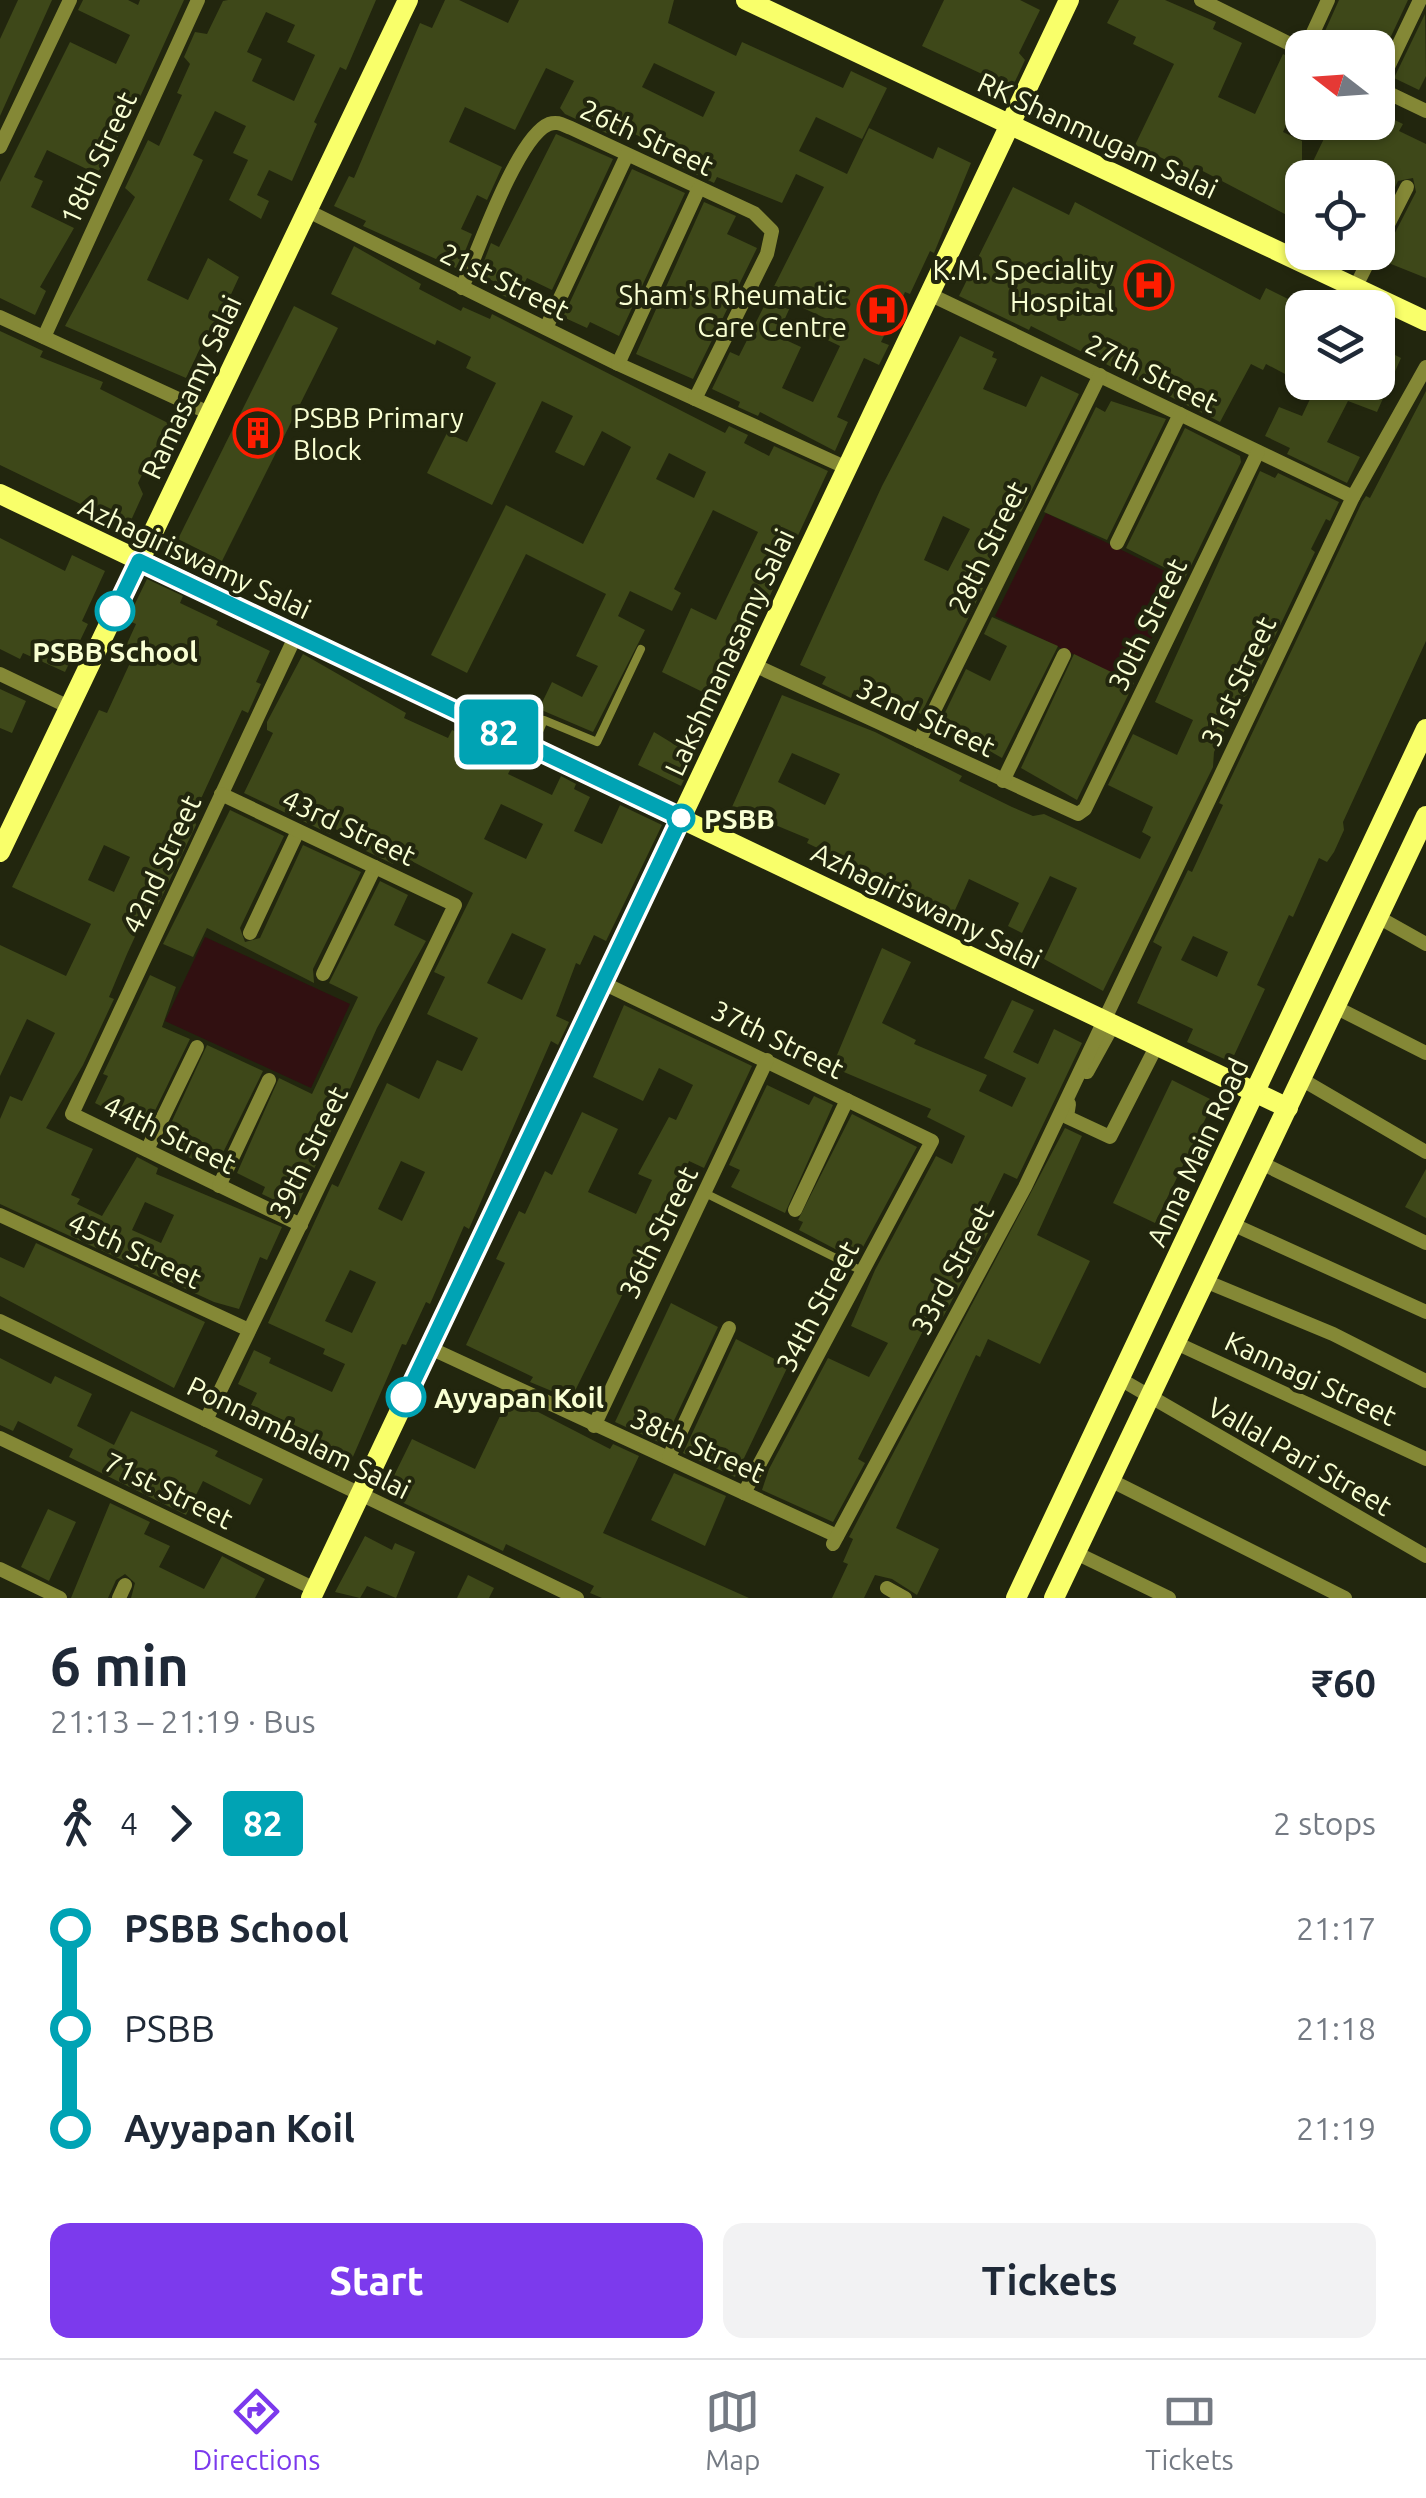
<!DOCTYPE html>
<html lang="en">
<head>
<meta charset="utf-8">
<style>
	body { margin:0; font-family:Ubuntu,sans-serif; background:#f2f2f3; color:#1f2937; height:100vh; display:flex; flex-direction:column; font-size:38px; white-space:nowrap }
	* { box-sizing:border-box; margin:0 }
	p { font-size:32px; color:#747a83 }
	.icon { flex:none; width:55px; height:55px; fill:none; stroke:currentColor; stroke-width:2; stroke-linecap:round; stroke-linejoin:round }
	.map { position:relative; height:1598px; overflow:hidden }
	.side { display:flex; flex-direction:column; background:#fff; flex:1 }
	.side>* { flex:none }
	.badge { padding:0 20px; border-radius:8px; font-size:35px; line-height:65px }
	.needle { width:65px; rotate:287deg }
	.fabs { position:absolute; left:1285px; top:30px; display:grid; gap:20px }
	.fabs a { display:grid; place-items:center; width:110px; height:110px; border-radius:20px; background:#fff; box-shadow:0 2px 8px #0004; font-size:50px }
	.map>.badge { position:absolute; translate:-50% -50%; box-shadow:0 0 0 5px #fff }
	.legs { display:flex; align-items:center; gap:15px; height:110px; padding:0 50px; font-size:32px }
	.legs p { margin-inline-start:auto }
	.overview { display:flex; align-items:center; justify-content:space-between; height:170px; padding:0 50px }
	h1 { font-size:55px; font-weight:600; line-height:75px }
	.primary-button { display:flex; gap:20px; margin-top:auto; padding:20px 50px }
	.primary-button a { flex:1; height:115px; border-radius:20px; background:#7c3aed; color:#fff; font-size:40px; font-weight:600; line-height:115px; text-align:center }
	.primary-button a+a { background:#f2f2f3; color:#1f2937 }
	ul { padding:0 50px; list-style:none }
	li { display:flex; align-items:center; gap:35px; height:100px; font-size:38px }
	li i { display:grid; place-items:center; width:15px; height:100%; margin:0 12px; background:currentColor }
	li i::after { content:''; width:25px; height:25px; margin:-12px; border:8px solid; border-radius:50%; background:#fff }
	li p { margin-inline-start:auto }
	li:first-child i { background:linear-gradient(#0000 50%,currentColor 0) }
	li:last-child i { background:linear-gradient(currentColor 50%,#0000 0) }
	.tab-bar { display:flex; justify-content:space-around; align-items:center; height:140px; border-top:2px solid #e0e1e3; background:#fff; font-size:28px; color:#747a83 }
	.tab-bar a { display:grid; justify-items:center; gap:5px }
	.tab-bar .current { color:#7c3aed }
	.map>svg:first-child { display:block }
	.green { fill:#311011 }
	.building { fill:#3e4819; fill-rule:evenodd }
	.lines { fill:none; stroke-linecap:round; stroke-linejoin:round }
	.lane { stroke:#848836; stroke-width:8 }
	.street { stroke:#848836; stroke-width:14 }
	.secondary { stroke:#f9ff6a; stroke-width:20 }
	.line-1-casing { stroke:#fff; stroke-width:22 }
	.line-1 { stroke:#00a3b4; stroke-width:15 }
	.stop-1-dot { fill:#fff; stroke:#00a3b4; stroke-width:5 }
	.labels { text-anchor:middle; dominant-baseline:central; stroke-width:8; stroke-linejoin:round; paint-order:stroke }
	.street-label { font-size:28px; fill:#f9ffd3; stroke:#22260e }
	.poi-label { font-size:28px; fill:#f9ffd3; stroke:#22260e; text-anchor:end }
	.stop-label { font-size:28px; font-weight:bold; fill:#f9ffd3; stroke:#22260e; text-anchor:start }
</style>
</head>
<body>
<div class="map">
<svg width="1426" height="1598" viewBox="0 0 1426 1598">
	<rect width="100%" height="100%" fill="#22260e"/>
	<g class="green">
		<path d="M1046,513L1181,579L1130,682L995,616Z"/>
		<path d="M205,937L350,1004L311,1088L165,1021Z"/>
	</g>
	<g class="building">
		<path d="M18,0H52L0,116V39Z"/>
		<path d="M83,0H128L138,5L140,0H184L140,97L97,174L47,150L34,177L43,181L31,207L74,228L40,287L46,291L35,315L0,298V182L70,42L116,64L130,35L78,10Z"/>
		<path d="M228,0H376L346,70L340,67L314,122L317,124L292,181L269,170L257,195L269,201L261,219L229,200L248,160L233,153L246,126L215,111L193,155L203,160L147,280L188,300L208,258L239,277L221,316L226,318L216,340L206,336L186,378L65,326L135,197L125,188L148,140L159,146L182,95L177,93L190,64L184,57L195,32L207,34L223,1ZM266,12L295,25L287,42L315,55L294,101L252,81L262,59L247,52Z"/>
		<path d="M445,0H459L508,23L519,0H674L668,23L736,56L742,42L843,88L851,71L887,88L862,139L816,117L799,151L847,174L869,128L933,159L938,147L971,163L934,253L930,251L910,294L905,292L881,342L889,345L879,365L864,358L837,417L848,422L835,451L760,412L758,416L738,407L740,402L712,389L730,352L739,356L824,187L796,174L782,203L717,177L714,183L679,166L683,157L622,128L617,138L565,114L560,108L574,81L546,68L515,130L465,107L449,142L502,167L487,200L477,195L461,229L472,234L458,269L363,226L366,221L334,206L349,176L354,178L420,23L432,28ZM654,63L715,92L703,117L642,87ZM792,303L827,319L819,336L840,346L813,402L782,388L801,347L777,336Z"/>
		<path d="M944,0H1020L1040,10L1019,53L1025,60L1012,88L922,46Z"/>
		<path d="M1119,0H1165L1216,22L1213,29L1242,43L1218,97L1255,114L1283,54L1302,64V92L1283,132L1302,141V223L1195,167L1193,173L1135,145L1174,64L1133,44L1136,37L1107,23Z"/>
		<path d="M1339,0H1408L1378,64V48H1338L1321,40Z"/>
		<path d="M1425,14L1426,76L1419,90L1394,78Z"/>
		<path d="M1378,112L1403,124L1399,131L1426,144V278L1381,260L1416,192L1413,178L1398,181L1378,222V178H1305L1332,122H1378Z"/>
		<path d="M556,134L613,159L552,290L527,278L515,301L502,295L505,287L479,274L491,243L499,247Z"/>
		<path d="M632,169L685,193L619,336L590,322L587,328L563,317Z"/>
		<path d="M1013,187L1069,215L1075,202L1260,300L1266,288L1302,306V383L1266,364L1263,370L1251,364L1220,422L1031,326L1029,330L959,296Z"/>
		<path d="M704,202L736,216L727,234L757,248L693,379L636,354Z"/>
		<path d="M354,246L421,284L419,289L461,311L463,307L490,319L492,314L725,433L729,426L748,435L744,443L769,456L774,446L828,471L721,701L662,672L691,608L716,620L758,532L713,510L674,589L681,593L672,611L630,591L618,616L645,630L593,732L539,709L552,682L582,697L598,666L576,656L606,594L526,554L467,673L431,655L506,505L583,544L631,447L602,431L584,466L555,452L573,416L542,401L492,505L427,473L447,433L467,442L496,383L466,368L471,357L437,340L435,345L331,294ZM669,453L706,472L694,498L656,479Z"/>
		<path d="M294,306L338,328L222,561L178,539Z"/>
		<path d="M0,331L43,351L40,357L103,382L100,389L176,427L162,456L155,452L150,458L138,483L143,494L128,527L0,465Z"/>
		<path d="M960,336L994,352L992,357L997,359L983,389L1026,407L1041,376L1079,394L1021,512L1015,509L977,586L983,588L921,714L865,686L862,694L854,690L851,698L822,684L826,677L800,665L882,486ZM943,516L970,529L948,571L924,560Z"/>
		<path d="M1383,349L1401,358L1377,412L1348,401L1327,442L1360,457L1347,483L1287,454L1290,448L1265,436L1279,407L1302,416L1318,382H1378V361Z"/>
		<path d="M1426,391V641L1343,822L1344,830L1334,852L1327,862L1319,858L1293,917L1289,915L1257,985L1265,989L1231,1062L1187,1042L1193,1029L1137,1003L1162,947L1153,942L1188,870L1192,872L1223,805L1219,803L1362,502L1366,496L1370,498ZM1193,936L1228,952L1217,977L1181,960Z"/>
		<path d="M1111,401L1166,419L1107,540L1044,512L1096,407L1105,412Z"/>
		<path d="M1185,428L1240,456L1241,462L1185,578L1126,548Z"/>
		<path d="M1260,471L1275,478L1278,473L1339,502L1330,521L1326,519L1311,549L1315,552L1247,695L1238,702L1214,752L1213,767L1103,991L1044,959L1077,888L1050,876L1022,933L1008,926L1019,903L969,879L951,919L924,906L927,901L807,843L809,839L732,807L782,695L875,732L962,776L959,781L1012,807L1033,816L1044,814L1140,859L1151,837L1142,832L1153,807L1108,785L1133,734L1177,755L1193,720L1155,702ZM792,753L840,774L825,805L778,782Z"/>
		<path d="M0,538L65,571L72,555L105,571L82,621L88,624L65,672L23,653L20,659L0,649Z"/>
		<path d="M147,579L183,596L180,603L218,621L216,625L270,651L256,682L261,684L248,713L242,710L193,816L196,825L157,907L150,904L127,954L109,997L114,999L83,1065L46,1128L93,1149L71,1195L80,1199L77,1204L102,1216L137,1157L158,1168L156,1174L282,1227L267,1260L260,1257L239,1309L214,1302L0,1204V1119L10,1096L22,1101L55,1033L27,1019L0,1076V945L66,976L91,924L12,887L99,710L107,713L130,663L120,659L136,624L127,620ZM104,845L130,857L114,892L88,880ZM145,1202L174,1215L161,1243L132,1230Z"/>
		<path d="M992,617L1058,646L1002,758L940,723L966,669L990,681L1007,646L984,634Z"/>
		<path d="M303,654L406,713L404,718L448,738L452,730L484,745L497,754L494,760L511,768L508,774L552,795L561,776L576,784L574,789L590,797L574,831L602,844L620,805L662,825L606,941L594,935L580,965L576,963L556,1016L569,1022L558,1045L551,1041L469,1229L464,1226L430,1304L426,1302L406,1345L402,1344L345,1475L308,1457L318,1436L251,1405L257,1393L238,1384L254,1350L271,1358L269,1363L332,1392L345,1364L323,1354L325,1349L268,1323L332,1184L338,1187L387,1083L419,1099L437,1060L462,1071L478,1038L427,1014L445,977L434,972L473,893L398,854L393,864L366,851L369,845L333,828L330,834L244,793L273,733L267,730V722ZM501,804L543,824L526,859L484,839ZM512,933L546,949L522,1000L487,983ZM401,1161L425,1172L402,1221L378,1209ZM350,1270L376,1282L352,1333L325,1321Z"/>
		<path d="M1074,654L1134,683L1077,800L1021,768Z"/>
		<path d="M0,689L26,701L12,733L0,728Z"/>
		<path d="M654,732L695,757L681,786L638,765Z"/>
		<path d="M230,810L284,836L240,928L245,942L260,938L303,845L361,872L313,969L314,983L207,928L193,957L163,944Z"/>
		<path d="M380,881L408,895L394,925L426,941L377,1028L297,1207L291,1208L262,1194L265,1187L237,1173L279,1078L312,1094L358,997L329,983Z"/>
		<path d="M882,948L911,962L882,1023L916,1040L914,1044L987,1075L979,1091L1012,1107L1026,1078L984,1058L1012,1000L1034,1010L1013,1052L1038,1064L1054,1029L1082,1043L1017,1179L1004,1173L977,1228L988,1233L942,1319L932,1313L858,1459L865,1463L833,1522L762,1490L769,1469L828,1358L869,1377L888,1343L851,1326L875,1270L936,1156L952,1164L965,1136L927,1117L931,1109L832,1067Z"/>
		<path d="M150,975L176,987L162,1027L190,1039L146,1129L95,1103L108,1076L103,1074Z"/>
		<path d="M624,1005L752,1066L704,1168L689,1161L660,1231L656,1229L639,1261L571,1399L530,1382L533,1377L466,1345L505,1263L496,1259L519,1211L525,1214L545,1171L552,1175L582,1112L618,1129L588,1192L636,1214L652,1180L638,1174L669,1117L676,1120L693,1085L659,1068L643,1101L593,1077Z"/>
		<path d="M207,1045L263,1071L215,1169L161,1145Z"/>
		<path d="M1172,1080L1214,1101L1155,1223L1113,1203Z"/>
		<path d="M767,1085L809,1105L814,1096L833,1105L785,1213L731,1187L740,1170L729,1165Z"/>
		<path d="M852,1114L917,1147L856,1260L799,1230L803,1222L798,1220Z"/>
		<path d="M1065,1128L1082,1136L1037,1235L1090,1261L1040,1364L988,1339L980,1357L976,1355L896,1528L939,1549L917,1595L892,1579L875,1575L864,1598H832L848,1564L843,1562L853,1539L849,1537Z"/>
		<path d="M1426,1169V1218L1405,1207Z"/>
		<path d="M36,1243L205,1322L174,1388L0,1296V1257L24,1268Z"/>
		<path d="M671,1303L718,1327L663,1444L615,1422Z"/>
		<path d="M736,1339L788,1366L735,1477L683,1453Z"/>
		<path d="M0,1358L51,1384L55,1376L92,1394L77,1426L114,1445L131,1411L218,1451L215,1456L263,1479L250,1505L203,1481L186,1515L69,1457L73,1449L18,1421L13,1431L0,1425Z"/>
		<path d="M509,1397L610,1449L613,1444L639,1456L603,1533L749,1598H602L590,1593L594,1586L506,1544L503,1551L385,1494L412,1439L475,1469Z"/>
		<path d="M674,1473L726,1496L705,1546L651,1520Z"/>
		<path d="M110,1503L150,1522L144,1534L170,1546L159,1567L204,1589L222,1556L265,1579L255,1598H131L135,1583L125,1574L116,1580L108,1598H71Z"/>
		<path d="M48,1509L76,1522L49,1581L21,1567Z"/>
		<path d="M365,1536L392,1550L395,1543L415,1552L396,1598L367,1586L360,1598L335,1592Z"/>
		<path d="M468,1575L494,1588L489,1598H457Z"/>
	</g>
	<g class="lines">
		<g class="lane">
			<path d="M532,748L544,720L597,742L641,649"/>
			<path d="M705,1193L862,1271"/>
		</g>
		<g class="street">
			<path d="M1201,0L1302,50"/>
			<path d="M1306,48L1328,0"/>
			<path d="M1378,88L1420,0"/>
			<path d="M1378,88L1426,111"/>
			<path d="M0,147L70,0"/>
			<path d="M306,210L618,364L847,468"/>
			<path d="M1378,244L1407,187"/>
			<path d="M1356,286L1373,252"/>
			<path d="M462,288C477,253 517,137 549,124C558,121 563,125 571,128L754,213L772,231L767,254L695,399"/>
			<path d="M929,294L1353,497"/>
			<path d="M0,317L209,413"/>
			<path d="M546,328L627,155"/>
			<path d="M44,337L198,0"/>
			<path d="M618,364L699,188"/>
			<path d="M1117,543L1180,414"/>
			<path d="M296,635L72,1114L301,1225"/>
			<path d="M754,665L1078,814L1085,809L1258,452"/>
			<path d="M0,674L69,707"/>
			<path d="M919,741L1100,375"/>
			<path d="M1003,781L1064,655"/>
			<path d="M1378,917L1426,944"/>
			<path d="M250,933L298,831"/>
			<path d="M323,974L375,867"/>
			<path d="M603,983L932,1141L744,1493"/>
			<path d="M1335,1007L1426,1053"/>
			<path d="M1087,1072L1113,1025"/>
			<path d="M1301,1079L1426,1152"/>
			<path d="M1069,1104L1067,1117L1110,1137L1157,1045"/>
			<path d="M147,1150L197,1047"/>
			<path d="M1261,1163L1426,1243"/>
			<path d="M219,1186L269,1080"/>
			<path d="M795,1210L847,1100"/>
			<path d="M0,1215L249,1330"/>
			<path d="M1232,1224L1426,1312"/>
			<path d="M1205,1281L1333,1334L1426,1381"/>
			<path d="M0,1321L577,1598"/>
			<path d="M1176,1343L1426,1459"/>
			<path d="M430,1348L837,1536"/>
			<path d="M1120,1379L1426,1556"/>
			<path d="M206,1420L455,905L221,794"/>
			<path d="M594,1426L767,1060"/>
			<path d="M0,1438L315,1589"/>
			<path d="M669,1457L729,1328"/>
			<path d="M1110,1480L1345,1598"/>
			<path d="M833,1544L1025,1187L1353,497L1426,367"/>
			<path d="M1076,1553L1169,1598"/>
			<path d="M0,1569L60,1598"/>
			<path d="M887,1588L905,1598"/>
			<path d="M119,1598L125,1585"/>
		</g>
		<g class="secondary">
			<path d="M746,0L1426,321"/>
			<path d="M0,494L1288,1108"/>
			<path d="M0,852L408,0"/>
			<path d="M311,1598L1069,0"/>
			<path d="M1016,1598L1426,729"/>
			<path d="M1054,1598L1426,816"/>
		</g>
	</g>
	<g class="lines">
		<g class="line-1-casing">
			<path id="line-1" d="M115,611L139,561L681,818L406,1397"/>
		</g>
		<use href="#line-1" class="line-1"/>
	</g>
	<defs>
		<g id="hospital-ring" transform="scale(2.5)"><circle r="9.5" fill="#22260e" stroke="#fe1d00" stroke-width="1.5"/><path d="M-5-5h3v3.5h4V-5h3V5h-3V1.5h-4V5h-3Z" fill="#fe1d00"/></g>
		<g id="building-ring" transform="scale(2.5)"><circle r="9.5" fill="#22260e" stroke="#fe1d00" stroke-width="1.5"/><path d="M-4-6H4V6H1V3H-1V6H-4ZM-2.5-4.3h1.7v1.8h-1.7ZM.8-4.3h1.7v1.8H.8ZM-2.5-1h1.7V.8h-1.7ZM.8-1h1.7V.8H.8Z" fill="#fe1d00"/></g>
	</defs>
	<g fill-rule="evenodd">
		<use href="#hospital-ring" x="1149" y="285"/>
		<use href="#hospital-ring" x="882" y="310"/>
		<use href="#building-ring" x="258" y="433"/>
	</g>
	<g class="stop-1-dot">
		<circle cx="115" cy="611" r="18"/>
		<circle cx="681" cy="818" r="12"/>
		<circle cx="406" cy="1397" r="18"/>
	</g>
	<g class="labels">
		<g class="street-label">
			<text transform="translate(1098 135) rotate(25)">RK Shanmugam Salai</text>
			<text transform="translate(647 137) rotate(25)">26th Street</text>
			<text transform="translate(98 158) rotate(-65)">18th Street</text>
			<text transform="translate(505 281) rotate(26)">21st Street</text>
			<text transform="translate(1152 373) rotate(26)">27th Street</text>
			<text transform="translate(191 387) rotate(-65)">Ramasamy Salai</text>
			<text transform="translate(987 547) rotate(-64)">28th Street</text>
			<text transform="translate(195 557) rotate(25)">Azhagiriswamy Salai</text>
			<text transform="translate(1147 624) rotate(-64)">30th Street</text>
			<text transform="translate(729 652) rotate(-65)">Lakshmanasamy Salai</text>
			<text transform="translate(1238 681) rotate(-65)">31st Street</text>
			<text transform="translate(926 717) rotate(25)">32nd Street</text>
			<text transform="translate(349 827) rotate(25)">43rd Street</text>
			<text transform="translate(161 864) rotate(-65)">42nd Street</text>
			<text transform="translate(927 905) rotate(26)">Azhagiriswamy Salai</text>
			<text transform="translate(778 1039) rotate(26)">37th Street</text>
			<text transform="translate(170 1134) rotate(26)">44th Street</text>
			<text transform="translate(308 1152) rotate(-64)">39th Street</text>
			<text transform="translate(1197 1152) rotate(-65)">Anna Main Road</text>
			<text transform="translate(658 1232) rotate(-64)">36th Street</text>
			<text transform="translate(135 1250) rotate(25)">45th Street</text>
			<text transform="translate(952 1269) rotate(-62)">33rd Street</text>
			<text transform="translate(817 1306) rotate(-62)">34th Street</text>
			<text transform="translate(1311 1378) rotate(25)">Kannagi Street</text>
			<text transform="translate(299 1437) rotate(26)">Ponnambalam Salai</text>
			<text transform="translate(698 1445) rotate(24)">38th Street</text>
			<text transform="translate(1300 1456) rotate(30)">Vallal Pari Street</text>
			<text transform="translate(169 1490) rotate(26)">71st Street</text>
		</g>
		<g class="poi-label">
			<text x="1114" y="269">K.M. Speciality<tspan x="1114" dy="32">Hospital</tspan></text>
			<text x="847" y="294">Sham's Rheumatic<tspan x="847" dy="32">Care Centre</tspan></text>
			<text x="293" y="417" text-anchor="start">PSBB Primary<tspan x="293" dy="32">Block</tspan></text>
		</g>
		<g class="stop-label">
			<text x="115" y="651" text-anchor="middle">PSBB School</text>
			<text x="704" y="818">PSBB</text>
			<text x="434" y="1397">Ayyapan Koil</text>
		</g>
	</g>
</svg>
<div class="fabs">
<a><svg class="needle" viewBox="-14 -14 28 28"><path d="M0-13l5 13h-10z" fill="#e53935"/><path d="M0 13l5-13h-10z" fill="#747a83"/></svg></a>
<a><svg class="icon" aria-label="locate" viewBox="0 0 24 24"><circle cx="12" cy="12" r="6"/><path d="M12 2v4M12 18v4M2 12h4M18 12h4"/></svg></a>
<a><svg class="icon" aria-label="layers" viewBox="0 0 24 24"><path d="M12 4l9 5-9 5-9-5zM3 14l9 5 9-5"/></svg></a>
</div>
<b class="badge" style="left:499px;top:732px;background:#00a3b4;color:#fff">82</b>
</div>
<section class="side">
<div class="overview"><div><h1>6 min</h1><p>21:13 – 21:19 · Bus</p></div><b>₹60</b></div>
<div class="legs"><svg class="icon" aria-label="walk" viewBox="0 0 24 24"><circle cx="13" cy="4" r="2"/><path d="M13 8l-2 6 4 7M11 14l-3 7M7 12l3-4h3l4 4"/></svg>4<svg class="icon" aria-label="forward" viewBox="0 0 24 24"><path d="M9 5l7 7-7 7"/></svg><b class="badge" style="background:#00a3b4;color:#fff">82</b><p>2 stops</p></div>
<ul>
<li><i style="color:#00a3b4"></i><b>PSBB School</b><p>21:17</p></li>
<li><i style="color:#00a3b4"></i><span>PSBB</span><p>21:18</p></li>
<li><i style="color:#00a3b4"></i><b>Ayyapan Koil</b><p>21:19</p></li>
</ul>
<div class="primary-button"><a>Start</a><a>Tickets</a></div>
</section>
<nav class="tab-bar">
<a class="current"><svg class="icon" aria-label="directions" viewBox="0 0 24 24"><path d="M12 3l9 9-9 9-9-9zM9 14v-3h6M13 9l2 2-2 2"/></svg>Directions</a>
<a><svg class="icon" aria-label="map" viewBox="0 0 24 24"><path d="M3 6l6-2 6 2 6-2v14l-6 2-6-2-6 2zM9 4v14M15 6v14"/></svg>Map</a>
<a><svg class="icon" aria-label="tickets" viewBox="0 0 24 24"><path d="M3 7h18v10H3zM15 7v10"/></svg>Tickets</a>
</nav>
</body>
</html>
